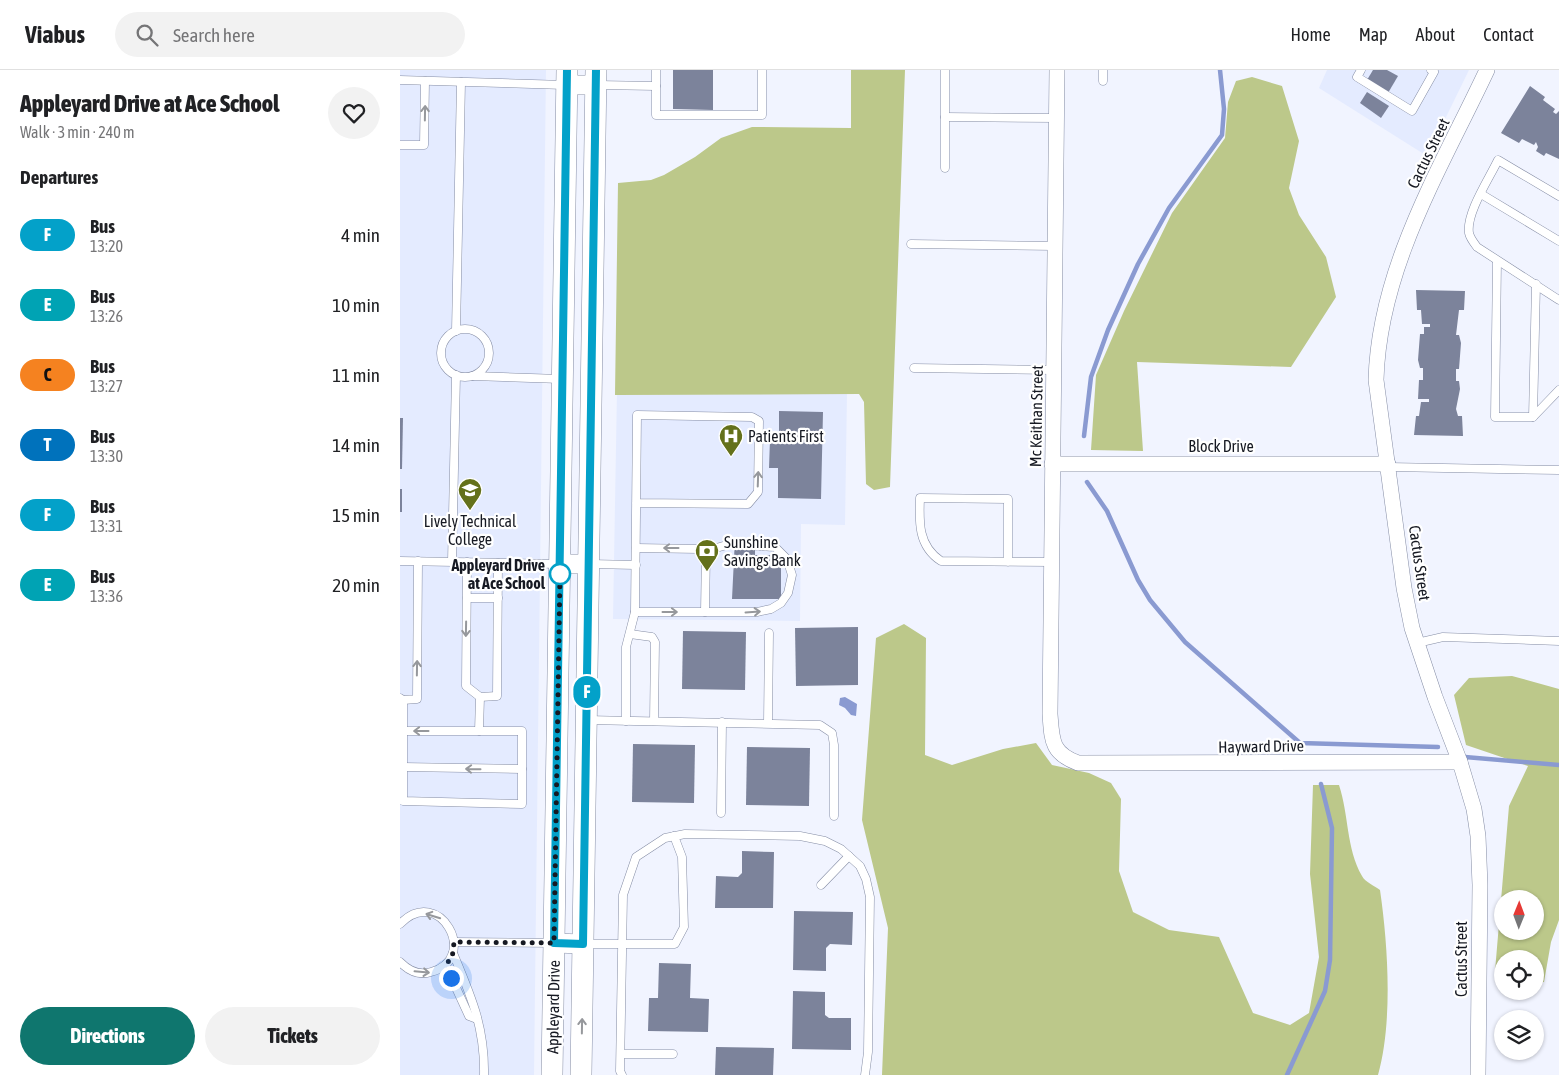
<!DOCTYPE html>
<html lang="en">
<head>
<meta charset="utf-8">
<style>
	body { margin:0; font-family:"Asap Condensed",sans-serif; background:#f2f2f2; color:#202124; height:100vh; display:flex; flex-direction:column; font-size:19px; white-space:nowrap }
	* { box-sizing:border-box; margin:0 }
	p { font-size:16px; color:#757577 }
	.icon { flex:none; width:28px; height:28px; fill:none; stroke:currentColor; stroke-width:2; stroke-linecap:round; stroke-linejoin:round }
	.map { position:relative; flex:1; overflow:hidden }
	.details { display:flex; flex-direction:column; background:#fff; width:400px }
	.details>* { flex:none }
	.badge { padding:0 10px; border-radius:16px; font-size:18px; line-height:32px }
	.needle { width:32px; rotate:1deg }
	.fabs { position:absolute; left:1094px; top:820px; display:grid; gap:10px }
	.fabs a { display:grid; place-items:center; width:50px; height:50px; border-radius:50%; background:#fff; box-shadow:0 1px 4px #0004; font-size:25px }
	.you { position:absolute; width:25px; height:25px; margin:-12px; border:4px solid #fff; border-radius:50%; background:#1a73e8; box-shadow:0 0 0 8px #1a73e833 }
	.map>.badge { position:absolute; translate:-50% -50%; box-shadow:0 0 0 2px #fff }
	h2 { padding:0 20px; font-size:19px; line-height:45px }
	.round { display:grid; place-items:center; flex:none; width:52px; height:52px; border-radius:26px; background:#f2f2f2 }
	.summary { display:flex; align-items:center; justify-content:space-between; height:85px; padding:0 20px }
	h1 { font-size:24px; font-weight:800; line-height:38px }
	.action { display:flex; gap:10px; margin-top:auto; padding:10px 20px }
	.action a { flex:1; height:58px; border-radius:30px; background:#0f766e; color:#fff; font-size:20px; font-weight:800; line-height:58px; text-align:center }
	.action a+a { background:#f2f2f2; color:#202124 }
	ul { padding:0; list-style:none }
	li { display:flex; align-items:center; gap:15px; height:70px; padding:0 20px }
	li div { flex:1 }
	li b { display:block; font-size:19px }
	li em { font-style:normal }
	li .badge { min-width:55px; font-weight:700; text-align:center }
	header { display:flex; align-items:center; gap:30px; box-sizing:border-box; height:70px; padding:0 25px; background:#fff; border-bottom:1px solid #e0e0e0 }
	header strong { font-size:24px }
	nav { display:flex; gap:28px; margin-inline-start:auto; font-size:18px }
	.search { width:350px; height:45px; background:#f2f2f2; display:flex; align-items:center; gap:12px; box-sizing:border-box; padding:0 18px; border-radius:28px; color:#757577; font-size:19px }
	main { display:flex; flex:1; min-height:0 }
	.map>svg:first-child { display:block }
	.built { fill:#e4ebff }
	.forest { fill:#bcc88a; fill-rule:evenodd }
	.water { fill:#8a9ad1 }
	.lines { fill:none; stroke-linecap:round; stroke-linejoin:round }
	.stream { stroke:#8a9ad1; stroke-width:4.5 }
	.building { fill:#7c839b }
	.service-casing { stroke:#858da5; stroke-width:9 }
	.minor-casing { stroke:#858da5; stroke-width:16 }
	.tertiary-casing { stroke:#858da5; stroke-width:20 }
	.secondary-casing { stroke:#858da5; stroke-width:22 }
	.service { stroke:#fff; stroke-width:8 }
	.minor { stroke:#fff; stroke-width:15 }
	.tertiary { stroke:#fff; stroke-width:19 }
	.secondary { stroke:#fff; stroke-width:21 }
	.oneway { stroke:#96989c }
	.line-casing { stroke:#fff; stroke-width:11 }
	.line { stroke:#03a1c9; stroke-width:8 }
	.walk { stroke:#161922; stroke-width:5; stroke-dasharray:0 9 }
	.stop-dot { fill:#fff; stroke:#03a1c9; stroke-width:2.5 }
	.labels { text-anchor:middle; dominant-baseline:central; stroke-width:4.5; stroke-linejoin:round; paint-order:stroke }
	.street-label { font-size:16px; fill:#161922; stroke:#fff }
	.poi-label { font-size:16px; fill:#161922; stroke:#fff; text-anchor:start }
	.stop-label { font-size:16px; font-weight:bold; fill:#161922; stroke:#fff; text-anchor:end }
</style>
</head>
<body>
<header>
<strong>Viabus</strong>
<div class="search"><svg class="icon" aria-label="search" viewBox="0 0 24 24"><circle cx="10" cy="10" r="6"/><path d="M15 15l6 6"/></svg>Search here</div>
<nav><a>Home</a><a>Map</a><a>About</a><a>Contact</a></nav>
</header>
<main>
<section class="details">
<div class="summary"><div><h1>Appleyard Drive at Ace School</h1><p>Walk · 3 min · 240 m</p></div><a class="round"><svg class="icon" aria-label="heart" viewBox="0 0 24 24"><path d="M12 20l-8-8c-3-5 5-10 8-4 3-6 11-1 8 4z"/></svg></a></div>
<h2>Departures</h2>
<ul>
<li><span class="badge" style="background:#03a1c9;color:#fff">F</span><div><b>Bus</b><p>13:20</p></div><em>4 min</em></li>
<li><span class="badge" style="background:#00a3b4;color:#fff">E</span><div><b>Bus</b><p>13:26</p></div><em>10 min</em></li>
<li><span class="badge" style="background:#f58220;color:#111">C</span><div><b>Bus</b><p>13:27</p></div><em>11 min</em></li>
<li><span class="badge" style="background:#0072bc;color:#fff">T</span><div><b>Bus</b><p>13:30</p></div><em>14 min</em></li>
<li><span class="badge" style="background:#03a1c9;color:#fff">F</span><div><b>Bus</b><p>13:31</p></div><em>15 min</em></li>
<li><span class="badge" style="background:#00a3b4;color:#fff">E</span><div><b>Bus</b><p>13:36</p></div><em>20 min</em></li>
</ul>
<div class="action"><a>Directions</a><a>Tickets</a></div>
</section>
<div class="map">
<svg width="1159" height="1005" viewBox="0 0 1159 1005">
	<rect width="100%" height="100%" fill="#f1f4ff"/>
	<g class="built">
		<path d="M0,0H146L134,1005H0Z"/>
		<path d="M927,0H1069L1027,86L919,18Z"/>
		<path d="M217,320L447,323L445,455L401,454L400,551L213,549Z"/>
	</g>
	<g class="forest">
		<path d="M451,0H505L490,417L474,420L466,414L464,332L459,324L215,325L218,113L251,110L264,105L295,87L321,68L352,57L451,58Z"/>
		<path d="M852,7L882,16L899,71L889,118L899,145L926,187L936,227L891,297L737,292L743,381L691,380L696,305L724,241L772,143L825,68L828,32L836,11Z"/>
		<path d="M504,554L526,568L525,685L552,695L603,679L636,673L652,695L689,703L711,713L721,729L719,801L733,842L769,860L819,867L853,943L890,955L909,943L919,887L910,804L913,715H939C949,745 946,778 962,806C965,812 975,816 980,820C988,875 993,952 978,1005H482L488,858L462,750L476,568Z"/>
		<path d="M1112,606L1159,619V850L1151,872L1144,912L1135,913V889H1102V910L1095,901L1109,736L1128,696L1066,675L1054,625L1069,608ZM1102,829H1135V861H1102Z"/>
	</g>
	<path class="water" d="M445,627L457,634L456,646L451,645L445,638L439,635L440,628Z"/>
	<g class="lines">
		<g class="stream">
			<path d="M684,366L691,307L708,260L738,194L769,138L822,65L824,39L820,0"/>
			<path d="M687,412L707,441L738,510L750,530L785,572L900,673L1038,677"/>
			<path d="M1065,687L1159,695"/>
			<path d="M887,1005L925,921L930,890L932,758L921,714"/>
		</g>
	</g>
	<g class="building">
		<path d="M273,0H313V40L273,39Z"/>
		<path d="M973,0H987L998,6L988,23L967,10Z"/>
		<path d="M1130,16L1145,27L1143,30L1155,39L1153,42L1156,44L1159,41V89L1146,83L1144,86L1136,81L1138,77L1136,72L1134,75L1122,69L1119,73L1101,63Z"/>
		<path d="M967,22L989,36L981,48L960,33Z"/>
		<path d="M1016,220L1065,221L1064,240H1059L1056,265H1059L1061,273L1059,299H1056V311H1059L1060,319L1056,339L1058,346H1062L1063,366L1014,365L1016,346H1019L1021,332H1029V329H1018L1019,310H1023V298H1020L1018,290L1020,264H1024V257H1030V254H1022L1021,240H1017Z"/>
		<path d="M379,341L423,342L421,429L378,428V398H369L370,369H379Z"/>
		<path d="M0,348H3L2,399H0Z"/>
		<rect x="0" y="419" width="2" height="23"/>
		<path d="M335,468H355V485H381V529H332Z"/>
		<path d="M458,557V615L396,616L395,558Z"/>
		<path d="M283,561L346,562L345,620L282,619Z"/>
		<path d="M233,674L295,675L294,733L232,732Z"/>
		<path d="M347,677L410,678L409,736L346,735Z"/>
		<path d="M342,781L374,782L373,838H315L316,806L338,807L342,803Z"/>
		<path d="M394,841L453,842L452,875L430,874L426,878V901L393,900Z"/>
		<path d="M259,893L291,894L290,928L309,929L308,962L248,961L249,928H258Z"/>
		<path d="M393,921L425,922V945L429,948H451V980L392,979Z"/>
		<path d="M316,977L374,978L373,1005H315Z"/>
	</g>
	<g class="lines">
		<g class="service-casing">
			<g id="service">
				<path d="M256,0V45H362V0"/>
				<path d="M961,0L957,7L1012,41L1034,2L1031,0"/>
				<path d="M0,10L165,15"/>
				<path d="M703,11V0"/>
				<path d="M198,15L256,16"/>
				<path d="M545,47L657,48"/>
				<path d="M0,75H24L25,11"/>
				<path d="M545,98V0"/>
				<path d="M1081,124L1159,171"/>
				<path d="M1159,126L1098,90C1089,109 1066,143 1069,163C1070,168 1074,173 1077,177L1159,230"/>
				<path d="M511,174L655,176"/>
				<path d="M1097,191L1095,347H1133L1159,320"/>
				<circle cx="65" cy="283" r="24"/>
				<path d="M56,261L61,12"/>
				<path d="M514,298L654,300"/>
				<path d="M73,306L161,309"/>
				<path d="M1133,347L1136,214"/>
				<path d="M989,397L1159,400"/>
				<path d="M0,491L158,494"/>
				<path d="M52,492L56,305"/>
				<path d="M67,492L66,616L80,627L97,626L98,493"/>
				<path d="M608,492V429L520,428C519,452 518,476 541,491L652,492"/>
				<path d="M191,494L236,495"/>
				<path d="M67,528H98"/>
				<path d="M235,542H357L371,539L381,533L388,523L392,505L387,489L375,477L330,474L306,481L299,479L236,478"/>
				<path d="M305,542L306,481"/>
				<path d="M230,564L252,567L255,572L254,651"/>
				<path d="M1017,573L1043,567L1159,571"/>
				<path d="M0,628L3,630L17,629L18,491"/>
				<path d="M3,630V731L122,734V661H3"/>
				<path d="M187,650L420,655L432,663L434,675V746"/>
				<path d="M226,651V577L235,542L237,345L352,347L359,351L358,422L348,434L236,433"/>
				<path d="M368,653L369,563"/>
				<path d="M79,661L80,627"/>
				<path d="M3,697L122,699"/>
				<path d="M321,743L322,652"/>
				<path d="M421,815L449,786"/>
				<path d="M0,854C39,813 81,889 31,902C19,906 8,900 0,892"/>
				<path d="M54,872L152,873"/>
				<path d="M184,874H275L284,857L282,787L274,766"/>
				<path d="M53,883C71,926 85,957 84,1005"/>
				<path d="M46,896L69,946L77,949"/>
				<path d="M221,984H273"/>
				<path d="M222,1005L220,1001L223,825L236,787L265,768L285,764L400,766L425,771L441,779L460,796L466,809L470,827L468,982L465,1005"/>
			</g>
		</g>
		<g class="minor-casing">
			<g id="minor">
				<path d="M657,0L650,644C652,670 651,683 678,693L1060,692"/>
				<path d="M652,394H988"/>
				<path d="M1078,1005L1080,815L1078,766L1074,739L1060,692L1035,627L1012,558L1004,518L976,310C979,198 1041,98 1087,0"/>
			</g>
		</g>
		<g class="tertiary-casing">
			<g id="tertiary">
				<path d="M167,15H196"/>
				<path d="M160,494H189"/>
				<path d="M154,873L183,874"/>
			</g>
		</g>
		<g class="secondary-casing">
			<g id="secondary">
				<path d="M152,1005L167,0"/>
				<path d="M181,1005L196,0"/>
			</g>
		</g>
		<use href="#service" class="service"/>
		<use href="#minor" class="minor"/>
		<use href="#tertiary" class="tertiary"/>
		<use href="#secondary" class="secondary"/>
	</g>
	<defs><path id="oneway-shaft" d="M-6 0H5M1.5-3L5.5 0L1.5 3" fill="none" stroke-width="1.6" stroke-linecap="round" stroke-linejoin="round" transform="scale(1.25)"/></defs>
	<g class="oneway">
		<use href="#oneway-shaft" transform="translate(25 43) rotate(-89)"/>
		<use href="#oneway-shaft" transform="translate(358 409) rotate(-88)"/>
		<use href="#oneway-shaft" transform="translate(271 478) rotate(-180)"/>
		<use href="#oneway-shaft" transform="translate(270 542)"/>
		<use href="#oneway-shaft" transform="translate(353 542) rotate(-4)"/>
		<use href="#oneway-shaft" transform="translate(66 559) rotate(91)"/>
		<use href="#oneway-shaft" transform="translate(17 598) rotate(-89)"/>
		<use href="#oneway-shaft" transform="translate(21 661) rotate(180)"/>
		<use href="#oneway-shaft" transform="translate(73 699) rotate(-179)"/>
		<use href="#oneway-shaft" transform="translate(33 846) rotate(-163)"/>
		<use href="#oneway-shaft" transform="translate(22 902) rotate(5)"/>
		<use href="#oneway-shaft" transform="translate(182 956) rotate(-89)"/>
	</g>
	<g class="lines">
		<g class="line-casing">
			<path id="line" d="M167,0L154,873L183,874L196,0"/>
		</g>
		<use href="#line" class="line"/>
		<path class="walk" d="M51,908L46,896L53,883L54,872L154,873L160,504"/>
	</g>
	<defs>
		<g id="hospital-pin" transform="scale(1.25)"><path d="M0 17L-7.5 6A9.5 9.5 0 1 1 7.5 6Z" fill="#64711b" stroke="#fff"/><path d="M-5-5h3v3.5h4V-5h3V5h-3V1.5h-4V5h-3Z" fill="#fff"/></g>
		<g id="university-pin" transform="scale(1.25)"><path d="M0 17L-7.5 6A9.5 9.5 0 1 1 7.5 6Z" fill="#64711b" stroke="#fff"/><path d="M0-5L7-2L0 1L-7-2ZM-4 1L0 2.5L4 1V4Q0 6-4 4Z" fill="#fff"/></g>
		<g id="bank-pin" transform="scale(1.25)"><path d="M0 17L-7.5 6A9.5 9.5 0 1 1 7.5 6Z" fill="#64711b" stroke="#fff"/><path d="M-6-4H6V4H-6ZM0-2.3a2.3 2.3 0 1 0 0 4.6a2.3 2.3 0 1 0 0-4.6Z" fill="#fff"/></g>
	</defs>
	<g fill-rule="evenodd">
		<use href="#hospital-pin" x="331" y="366"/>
		<use href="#university-pin" x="70" y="420"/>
		<use href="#bank-pin" x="307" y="481"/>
	</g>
	<circle class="stop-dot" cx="160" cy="504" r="10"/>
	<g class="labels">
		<g class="street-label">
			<text transform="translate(1028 83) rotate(-64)">Cactus Street</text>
			<text transform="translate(636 346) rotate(-89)">Mc Keithan Street</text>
			<text x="821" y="376">Block Drive</text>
			<text transform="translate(1020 493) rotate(82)">Cactus Street</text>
			<text transform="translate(861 676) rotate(-1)">Hayward Drive</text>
			<text transform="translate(1061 889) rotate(-90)">Cactus Street</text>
			<text transform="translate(153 937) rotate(-89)">Appleyard Drive</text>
		</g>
		<g class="poi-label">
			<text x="348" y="366">Patients First</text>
			<text x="70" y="451" text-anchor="middle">Lively Technical<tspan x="70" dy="18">College</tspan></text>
			<text x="324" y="472">Sunshine<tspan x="324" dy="18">Savings Bank</tspan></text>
		</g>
		<g class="stop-label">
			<text x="145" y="495">Appleyard Drive<tspan x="145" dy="18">at Ace School</tspan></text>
		</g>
	</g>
</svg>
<div class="fabs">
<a><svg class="needle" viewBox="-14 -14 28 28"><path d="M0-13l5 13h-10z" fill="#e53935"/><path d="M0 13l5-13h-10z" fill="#757577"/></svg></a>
<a><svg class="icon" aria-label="locate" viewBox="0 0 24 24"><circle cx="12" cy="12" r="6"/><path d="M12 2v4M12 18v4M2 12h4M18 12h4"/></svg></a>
<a><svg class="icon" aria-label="layers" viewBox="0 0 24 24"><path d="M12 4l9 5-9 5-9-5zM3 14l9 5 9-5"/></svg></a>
</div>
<div class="you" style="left:51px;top:908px"></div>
<b class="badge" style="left:187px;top:622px;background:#03a1c9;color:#fff">F</b>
</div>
</main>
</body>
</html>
